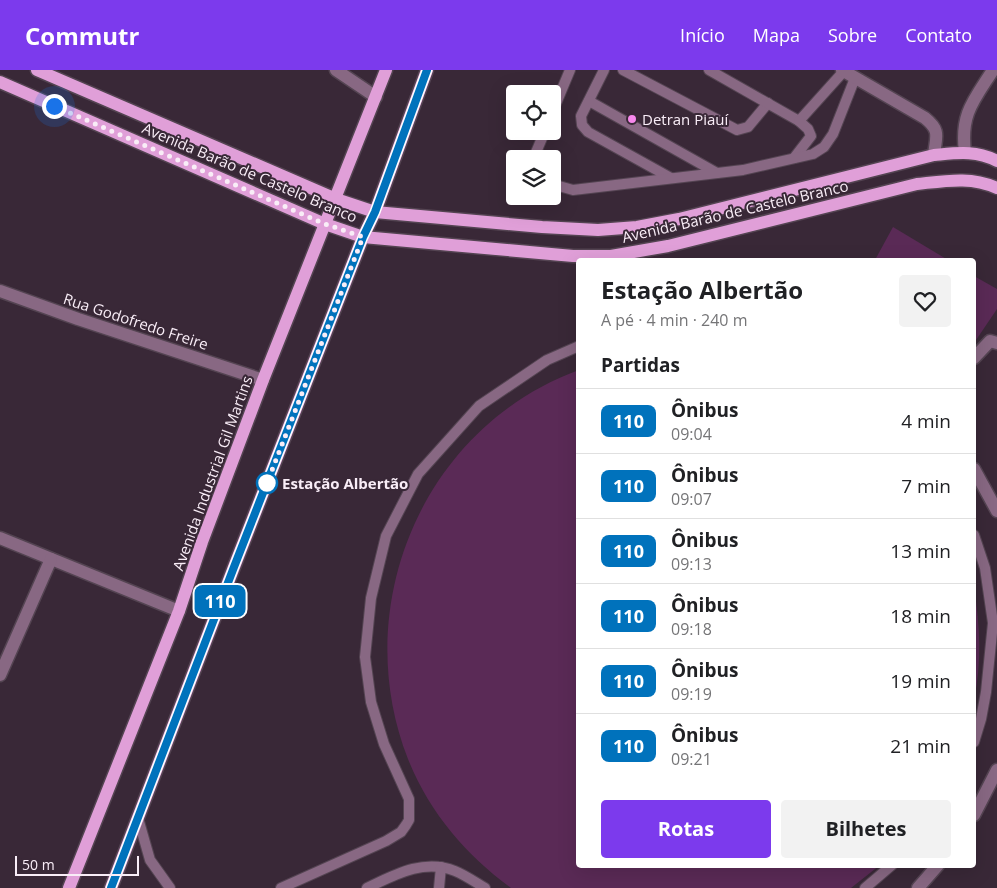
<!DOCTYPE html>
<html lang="pt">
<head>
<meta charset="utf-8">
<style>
	body { margin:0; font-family:"Open Sans",sans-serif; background:#f2f2f2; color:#202124; height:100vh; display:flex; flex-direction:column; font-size:19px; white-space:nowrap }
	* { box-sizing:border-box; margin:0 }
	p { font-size:16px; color:#757577 }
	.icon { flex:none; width:28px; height:28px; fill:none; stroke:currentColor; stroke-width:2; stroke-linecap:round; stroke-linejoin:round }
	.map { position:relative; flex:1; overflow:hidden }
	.sheet { position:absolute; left:576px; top:188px; width:400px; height:610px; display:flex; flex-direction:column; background:#fff; border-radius:5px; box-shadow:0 5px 20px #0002 }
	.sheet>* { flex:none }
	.badge { padding:0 10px; border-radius:8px; font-size:18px; line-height:32px }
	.controls { position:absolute; left:506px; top:15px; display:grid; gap:10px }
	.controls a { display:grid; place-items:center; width:55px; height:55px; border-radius:5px; background:#fff; box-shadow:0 5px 20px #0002; font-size:25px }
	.scale { position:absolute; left:15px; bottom:12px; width:124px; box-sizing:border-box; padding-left:5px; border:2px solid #f9edf7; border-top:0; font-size:14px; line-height:18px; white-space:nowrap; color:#f9edf7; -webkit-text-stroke:4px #392837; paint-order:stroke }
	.you { position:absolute; width:25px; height:25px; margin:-12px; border:4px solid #fff; border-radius:50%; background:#1a73e8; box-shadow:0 0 0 8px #1a73e833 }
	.map>.badge { position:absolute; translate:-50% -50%; box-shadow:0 0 0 2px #fff }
	h2 { padding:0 25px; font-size:19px; line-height:45px }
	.round { display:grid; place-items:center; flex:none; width:52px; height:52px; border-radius:5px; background:#f2f2f2 }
	.head { display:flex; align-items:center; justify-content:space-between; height:85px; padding:0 25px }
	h1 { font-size:24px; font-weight:700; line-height:38px }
	.cta { display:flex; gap:10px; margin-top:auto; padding:10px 25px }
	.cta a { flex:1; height:58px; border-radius:5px; background:#7c3aed; color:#fff; font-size:20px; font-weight:700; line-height:58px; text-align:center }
	.cta a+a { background:#f2f2f2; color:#202124 }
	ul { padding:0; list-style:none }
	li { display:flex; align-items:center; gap:15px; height:65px; padding:0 25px; border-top:1px solid #e0e0e0 }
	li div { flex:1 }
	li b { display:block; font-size:19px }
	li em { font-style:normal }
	li .badge { min-width:55px; font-weight:700; text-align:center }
	header { display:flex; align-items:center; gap:30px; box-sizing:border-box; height:70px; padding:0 25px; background:#7c3aed; color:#fff }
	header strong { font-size:24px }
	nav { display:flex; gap:28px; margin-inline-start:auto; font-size:18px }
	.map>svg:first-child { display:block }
	.garden { fill:#5a2a56 }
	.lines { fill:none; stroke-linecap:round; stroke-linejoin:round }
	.lane-casing { stroke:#544452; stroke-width:12 }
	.street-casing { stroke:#544452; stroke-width:15 }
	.primary-casing { stroke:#544452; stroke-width:15 }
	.lane { stroke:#886883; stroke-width:10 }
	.street { stroke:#886883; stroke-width:12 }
	.primary { stroke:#e09fd8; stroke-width:12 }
	.line-casing { stroke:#fff; stroke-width:11 }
	.line { stroke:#0072bc; stroke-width:8 }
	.walk { stroke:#f9edf7; stroke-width:5; stroke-dasharray:0 9 }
	.poi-dot { fill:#f788ec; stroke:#392837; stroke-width:2 }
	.stop-dot { fill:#fff; stroke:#0072bc; stroke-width:2.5 }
	.labels { text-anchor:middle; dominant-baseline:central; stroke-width:4; stroke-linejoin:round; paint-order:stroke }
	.poi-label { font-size:15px; fill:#f9edf7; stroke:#392837; text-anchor:start }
	.street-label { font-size:15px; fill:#f9edf7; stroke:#392837 }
	.stop-label { font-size:15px; font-weight:bold; fill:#f9edf7; stroke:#392837; text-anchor:start }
</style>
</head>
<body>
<header>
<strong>Commutr</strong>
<nav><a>Início</a><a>Mapa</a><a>Sobre</a><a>Contato</a></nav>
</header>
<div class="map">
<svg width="997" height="818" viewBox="0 0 997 818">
	<rect width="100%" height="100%" fill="#392837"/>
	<g class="garden">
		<path d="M893,157L948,190H875Z"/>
		<path d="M974,206L997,219V239L974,273Z"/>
		<path d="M579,300V795H880L851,818H511C466,785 429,742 408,689C348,536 423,357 579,300Z"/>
		<path d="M974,518C980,555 982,593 974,629Z"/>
	</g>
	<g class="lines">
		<g class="lane-casing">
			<g id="lane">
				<path d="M604,0L581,46L582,55L588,62L671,108"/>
				<path d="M623,0L737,60L748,57L768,33"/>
				<path d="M709,0L799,51L844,1"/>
				<path d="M589,31L717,103"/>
				<path d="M552,43L570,0"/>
				<path d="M794,88L811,66L808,59L799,51"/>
				<path d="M535,89L534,87L545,61"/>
				<path d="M552,114L573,120L743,100L813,84L824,77L833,64L855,8"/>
				<path d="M974,465L985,498L993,553L986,622L981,649L974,672"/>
				<path d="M138,748L150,790L170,818"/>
				<path d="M281,818L386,771L401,762L406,755L409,750V729L384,674L371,632L365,587L371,528L386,466L418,404L479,336L547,290L579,276"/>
				<path d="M367,818C394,805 424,788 455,801C465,805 475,812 485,818"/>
				<path d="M439,818L441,797"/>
				<path d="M865,818L892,795"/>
			</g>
		</g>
		<g class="street-casing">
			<g id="street">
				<path d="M336,0L376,27"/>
				<path d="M842,0L925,48C941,61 936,66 934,85"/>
				<path d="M965,82C960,44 974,30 993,0"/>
				<path d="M0,221L78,249L263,310"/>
				<path d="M974,288L990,271L997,273"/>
				<path d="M974,399L997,441"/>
				<path d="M0,468L179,541"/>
				<path d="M0,605L51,489"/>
				<path d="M974,745L997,700"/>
				<path d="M918,818L938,795"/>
			</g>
		</g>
		<g class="primary-casing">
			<g id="primary">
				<path d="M37,0L336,129L375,142L542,157L598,160L637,157L679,149L934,85C957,83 976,80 997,91"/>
				<path d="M0,12L325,154L363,167L573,186H611L668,176L917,114C945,111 971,106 997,118"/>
				<path d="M69,818L179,541L202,472L263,310L386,0"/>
				<path d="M111,818L234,497L363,167L375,142L427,0"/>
			</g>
		</g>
		<use href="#lane" class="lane"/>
		<use href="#street" class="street"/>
		<use href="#primary" class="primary"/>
	</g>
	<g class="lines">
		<g class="line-casing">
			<path id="line" d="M111,818L234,497L363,167L375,142L427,0"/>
		</g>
		<use href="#line" class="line"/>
		<path class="walk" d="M54,36L325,154L363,167L267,413"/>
	</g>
	<circle class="poi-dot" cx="632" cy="49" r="5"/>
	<circle class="stop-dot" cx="267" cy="413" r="10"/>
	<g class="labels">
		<g class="poi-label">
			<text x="642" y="49">Detran Piauí</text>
		</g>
		<g class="street-label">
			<text transform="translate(250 102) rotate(23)">Avenida Barão de Castelo Branco</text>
			<text transform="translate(735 141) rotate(-13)">Avenida Barão de Castelo Branco</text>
			<text transform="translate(136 251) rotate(18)">Rua Godofredo Freire</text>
			<text transform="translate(212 403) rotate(-70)">Avenida Industrial Gil Martins</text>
		</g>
		<g class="stop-label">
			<text x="282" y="413">Estação Albertão</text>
		</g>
	</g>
</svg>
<div class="controls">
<a><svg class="icon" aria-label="locate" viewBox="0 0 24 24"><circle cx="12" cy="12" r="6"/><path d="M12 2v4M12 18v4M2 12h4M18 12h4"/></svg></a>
<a><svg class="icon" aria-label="layers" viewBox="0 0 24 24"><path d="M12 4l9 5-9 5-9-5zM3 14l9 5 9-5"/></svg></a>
</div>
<div class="scale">50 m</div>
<div class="you" style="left:54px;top:36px"></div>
<b class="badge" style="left:220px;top:531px;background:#0072bc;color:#fff">110</b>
<section class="sheet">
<div class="head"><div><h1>Estação Albertão</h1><p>A pé · 4 min · 240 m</p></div><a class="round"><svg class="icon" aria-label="heart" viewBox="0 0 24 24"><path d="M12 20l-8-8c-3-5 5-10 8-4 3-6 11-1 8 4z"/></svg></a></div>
<h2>Partidas</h2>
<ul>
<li><span class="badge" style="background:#0072bc;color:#fff">110</span><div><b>Ônibus</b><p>09:04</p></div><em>4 min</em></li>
<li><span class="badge" style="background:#0072bc;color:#fff">110</span><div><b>Ônibus</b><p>09:07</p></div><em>7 min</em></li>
<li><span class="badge" style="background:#0072bc;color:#fff">110</span><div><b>Ônibus</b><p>09:13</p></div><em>13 min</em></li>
<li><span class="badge" style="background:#0072bc;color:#fff">110</span><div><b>Ônibus</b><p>09:18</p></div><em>18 min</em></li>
<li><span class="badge" style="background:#0072bc;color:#fff">110</span><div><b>Ônibus</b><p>09:19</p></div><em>19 min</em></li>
<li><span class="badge" style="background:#0072bc;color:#fff">110</span><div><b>Ônibus</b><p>09:21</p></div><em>21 min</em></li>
</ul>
<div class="cta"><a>Rotas</a><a>Bilhetes</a></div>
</section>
</div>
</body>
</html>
